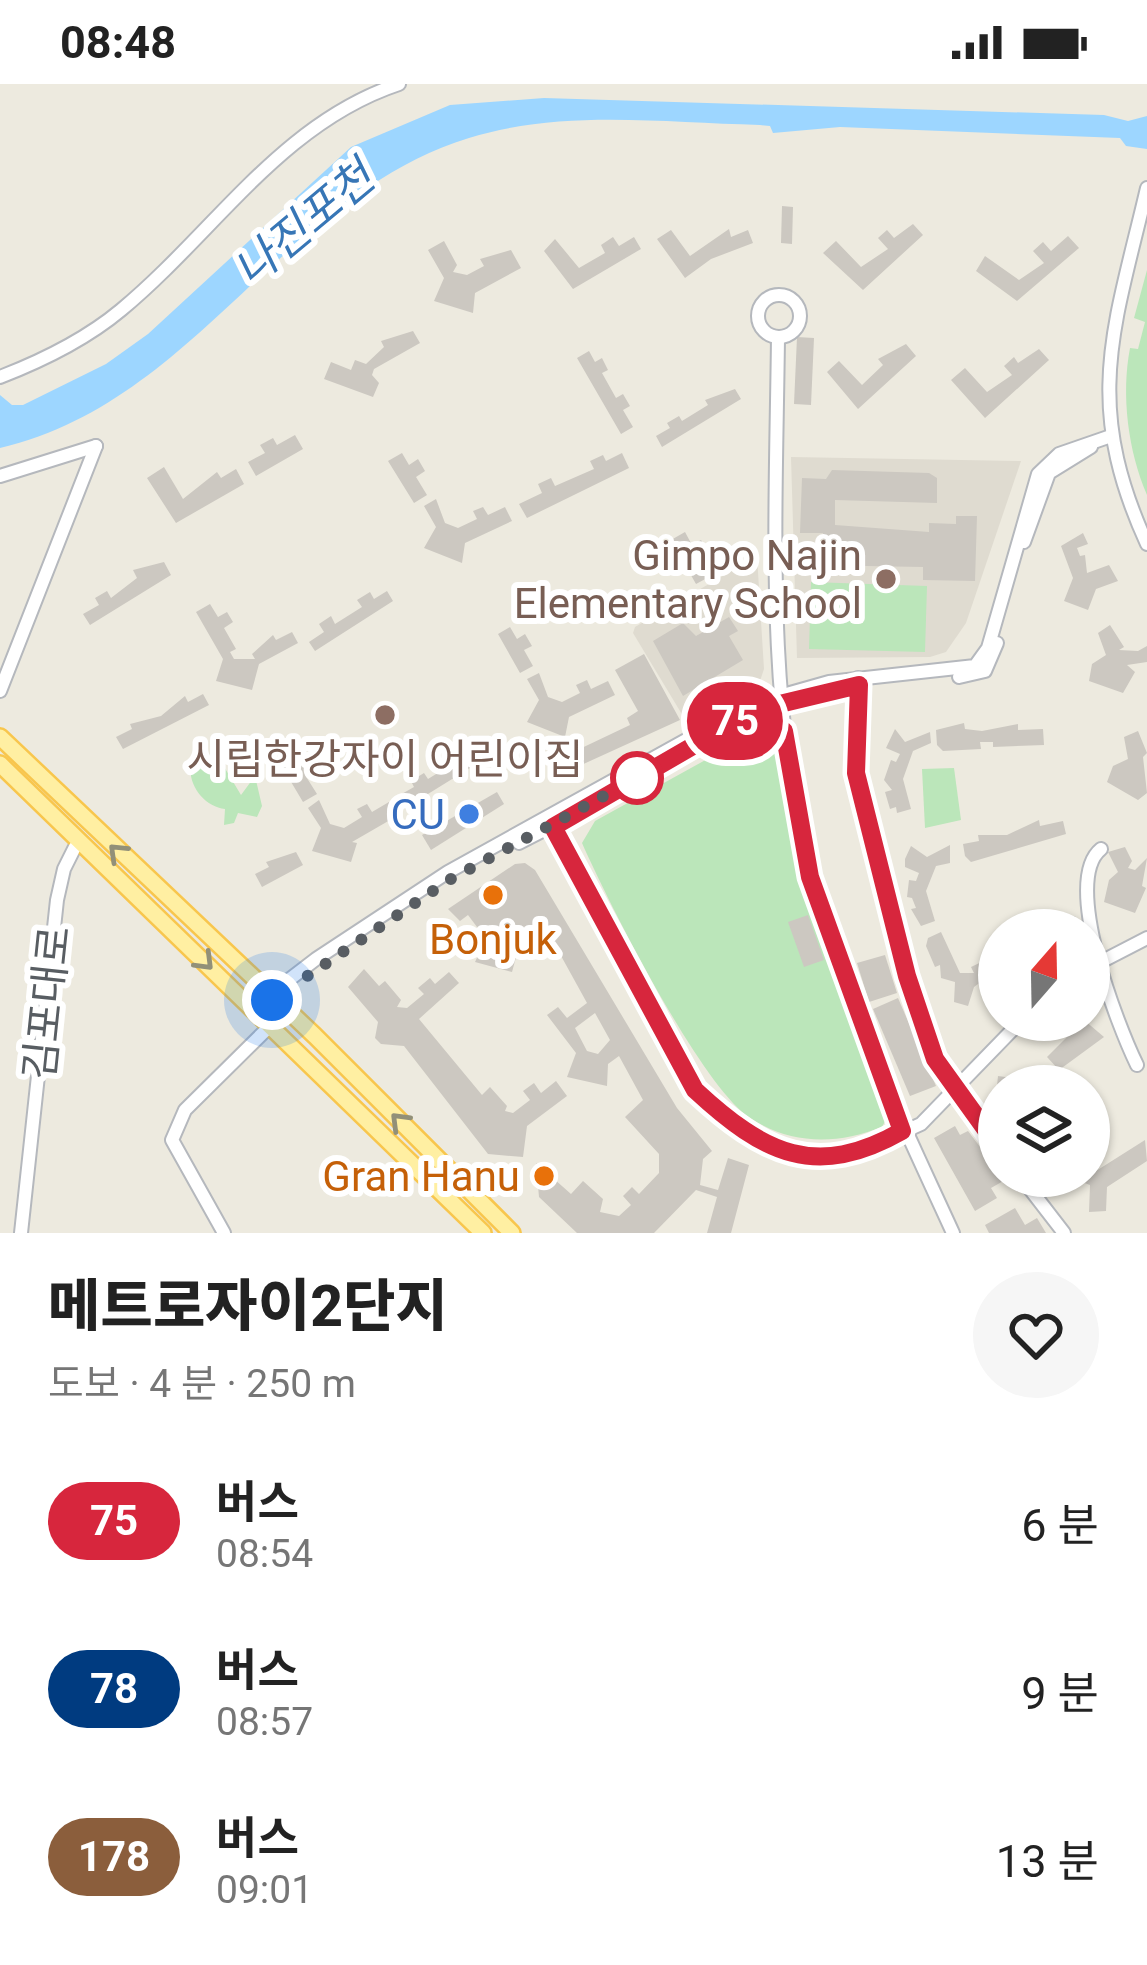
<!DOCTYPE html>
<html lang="ko">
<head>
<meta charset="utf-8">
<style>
	body { margin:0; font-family:Roboto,"Noto Sans KR",sans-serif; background:#f6f6f6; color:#222; height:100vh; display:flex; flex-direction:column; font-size:45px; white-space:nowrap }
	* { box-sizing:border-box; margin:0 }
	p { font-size:39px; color:#767676 }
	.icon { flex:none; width:66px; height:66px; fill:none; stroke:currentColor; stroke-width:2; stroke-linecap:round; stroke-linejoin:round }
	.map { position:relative; height:1149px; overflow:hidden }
	.drawer { display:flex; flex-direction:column; background:#fff; flex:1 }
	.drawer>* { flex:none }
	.badge { padding:0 24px; border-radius:39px; font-size:42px; line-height:78px }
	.needle { width:78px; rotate:20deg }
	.fabs { position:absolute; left:978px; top:825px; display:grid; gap:24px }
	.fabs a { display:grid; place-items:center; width:132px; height:132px; border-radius:50%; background:#fff; box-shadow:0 3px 9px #0004; font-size:60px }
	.you { position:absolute; width:60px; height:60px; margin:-30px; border:9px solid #fff; border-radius:50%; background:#1a73e8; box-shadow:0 0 0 18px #1a73e833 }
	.map>.badge { position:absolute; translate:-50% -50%; box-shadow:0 0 0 6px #fff }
	.round { display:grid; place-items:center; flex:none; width:126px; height:126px; border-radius:63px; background:#f6f6f6 }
	.summary { display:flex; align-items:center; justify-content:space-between; height:204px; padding:0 48px }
	h1 { font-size:57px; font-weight:800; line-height:90px }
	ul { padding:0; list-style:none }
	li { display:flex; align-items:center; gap:36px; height:168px; padding:0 48px }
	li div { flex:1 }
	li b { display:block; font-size:45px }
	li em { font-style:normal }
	li .badge { min-width:132px; font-weight:700; text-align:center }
	.status { display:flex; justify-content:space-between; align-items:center; height:84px; padding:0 60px; background:#fff; direction:ltr }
	.status svg { height:33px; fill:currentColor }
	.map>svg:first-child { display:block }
	.education { fill:#dfdbd0 }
	.green { fill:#bbe6ba }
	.water { fill:#9dd6ff }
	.building { fill:#ccc8c1; fill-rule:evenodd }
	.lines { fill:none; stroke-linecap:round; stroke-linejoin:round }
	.minor-casing { stroke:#b5b8bd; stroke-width:16 }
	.major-casing { stroke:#f8c64d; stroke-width:20 }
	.minor { stroke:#fff; stroke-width:12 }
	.major { stroke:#ffefa2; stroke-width:15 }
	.oneway { stroke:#929078 }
	.line-casing { stroke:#fff; stroke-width:27 }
	.line { stroke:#d7263d; stroke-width:18 }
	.walk { stroke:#585d62; stroke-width:12; stroke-dasharray:0 21.6 }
	.education-dot { fill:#8d6e63; stroke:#fff; stroke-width:4.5 }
	.stop-dot { fill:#fff; stroke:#d7263d; stroke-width:6 }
	.shop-dot { fill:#3f7fe0; stroke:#fff; stroke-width:4.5 }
	.food-dot { fill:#e8710a; stroke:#fff; stroke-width:4.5 }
	.labels { text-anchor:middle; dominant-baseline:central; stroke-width:12; stroke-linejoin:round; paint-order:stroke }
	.education-label { font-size:42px; fill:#785e54; stroke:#fff; text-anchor:end }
	.shop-label { font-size:42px; fill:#366cbe; stroke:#fff; text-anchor:end }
	.food-label { font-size:42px; fill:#c56008; stroke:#fff }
	.street-label { font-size:42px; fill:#585d62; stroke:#fff }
	.water-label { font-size:45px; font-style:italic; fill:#3776b6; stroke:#fff }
</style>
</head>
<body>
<div class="status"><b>08:48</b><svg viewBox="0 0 49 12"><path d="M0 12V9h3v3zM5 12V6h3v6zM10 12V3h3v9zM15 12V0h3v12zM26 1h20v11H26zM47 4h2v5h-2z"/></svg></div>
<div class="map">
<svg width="1147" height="1149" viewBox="0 0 1147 1149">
	<rect width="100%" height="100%" fill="#edeadf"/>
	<g class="education">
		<path d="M791,373L1021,377L966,539L946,568L930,573L797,574Z"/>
		<path d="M757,472L764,585L760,597L686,637L633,549L635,543Z"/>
	</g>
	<g class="green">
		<path d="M1147,186V411C1128,367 1121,311 1130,264L1138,265L1145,238L1134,234Z"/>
		<path d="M811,498L927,502L925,568L809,565Z"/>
		<path d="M767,642C796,657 791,716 798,744C823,840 848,938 891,1026L882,1043C837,1061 791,1061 750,1034C701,1002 608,818 582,759L595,737Z"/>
		<path d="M210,671L223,681L241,711L255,692L262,722L257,733L238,729L234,739L224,741L225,725C205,723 187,701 191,680Z"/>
		<path d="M954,684L961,736L925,744L922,685Z"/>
	</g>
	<path class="water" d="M544,14L1104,31L1128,37L1147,32V65L1126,62L1120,54L840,43L773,49L770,42L760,41C663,39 562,25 469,54C281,112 197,318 0,364V311L12,321H23L106,280L148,250L351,63L450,21Z"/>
	<g class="building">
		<path d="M782,122L793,123L792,160L781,159Z"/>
		<path d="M913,140L923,151L863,206L823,169L836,157L861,183L888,165L878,154L887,146L894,154Z"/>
		<path d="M729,145L731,153L748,146L753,159L711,175L685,194L657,155L671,146L690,172Z"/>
		<path d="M1068,152L1079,164L1017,217L976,187L985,172L1019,196L1044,179L1033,167L1043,158L1051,167Z"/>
		<path d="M613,153L619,162L634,153L641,165L573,205L544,167L555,155L579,184L605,169L601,161Z"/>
		<path d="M444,157L457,181L453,188L467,191L484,182L480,175L511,166L521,184L475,209L473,229L434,217L444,194L428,166Z"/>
		<path d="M413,247L420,259L374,285L372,291L379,299L373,313L324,295L331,278L351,286L355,276L366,280L384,263L381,257Z"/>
		<path d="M797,253L814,254L811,321L794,320Z"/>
		<path d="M906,260L916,272L858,325L827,288L839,277L862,301L883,281L878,275Z"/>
		<path d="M1039,265L1049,276L985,334L951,296L965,284L987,308L1012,291L1004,282L1014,273L1018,279Z"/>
		<path d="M589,267L595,278L602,274L608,286L602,289L616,314L623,310L630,322L623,326L633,343L621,350L577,274Z"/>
		<path d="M735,305L741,315L662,363L656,352L670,344L667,339L679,332L682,337L708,321L705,316Z"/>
		<path d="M295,351L303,365L256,392L248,378L265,369L260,361L273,354L277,361Z"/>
		<path d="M402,369L409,381L418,375L425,387L416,393L427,411L414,419L388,377Z"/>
		<path d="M622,369L629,384L527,434L519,420L542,409L538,400L551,394L555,402L594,385L590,377L603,371L606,377Z"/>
		<path d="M164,383L183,415L217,388L221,394L236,385L244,400L176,439L147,394Z"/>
		<path d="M832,386L929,389L937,394V419L835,416V441L929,448V439L956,440V432H977L975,497L923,496V483L812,481V463H823V449H800L802,394L826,395Z"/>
		<path d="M436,415L445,439L458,444L477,435L473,427L483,423L488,431L505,423L512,437L465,459L462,479L424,464L436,443L424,422Z"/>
		<path d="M685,448L692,461L701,456L709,469L699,475L709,493L696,500L671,456Z"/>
		<path d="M1083,449L1088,460L1077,464L1080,472L1085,471L1087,489L1109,481L1118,497L1096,505L1088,526L1064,517L1073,494L1061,462Z"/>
		<path d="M164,478L171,491L90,541L83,530L99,521L95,514L107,507L111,514L137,494L133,486Z"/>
		<path d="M387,507L393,517L315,567L309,558L324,548L319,540L331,532L335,540L362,523L357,516L370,508L374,515Z"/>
		<path d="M210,520L218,533L227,528L233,538L224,544L236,565L230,568L234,575H255L252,570L273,551L276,556L292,548L298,559L259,580L252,606L216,597L223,575L196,528Z"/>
		<path d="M729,533L738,547L729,552L743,576L683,612L653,557L683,539L696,552Z"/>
		<path d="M1110,541L1124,563L1119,566L1138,567L1147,562V578L1127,581L1135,588L1123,609L1089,597L1092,580L1106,571L1098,549Z"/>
		<path d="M510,543L517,555L525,550L532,562L524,566L533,582L520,589L498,550Z"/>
		<path d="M644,570L680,636L555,693L548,680L630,641L627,634L638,627L615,586Z"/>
		<path d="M539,589L548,613L562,618L580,609L576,601L587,596L591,605L608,597L615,611L569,633L565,653L527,638L539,616L527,595Z"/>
		<path d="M203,610L209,621L123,665L116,653L132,645L130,640L161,632L185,612L188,618Z"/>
		<path d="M964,639L965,645L982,647L1018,640V646L1043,645L1044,661L993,663V658H980L981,665L943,667L937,661L936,646Z"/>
		<path d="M895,645L905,658L930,648L931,659L913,667L903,695L911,725L897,729L896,723L890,725L885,708L892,706L884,696L891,676L896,678L900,670L886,664Z"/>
		<path d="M1138,647L1147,669L1143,673L1147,709L1138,716L1107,698L1113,682L1128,675L1124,653Z"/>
		<path d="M480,664L486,674L407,723L400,711L414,703L411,697L424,689L428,695L454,679L450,672L462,665L466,672Z"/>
		<path d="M291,668L300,681L307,677L313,686L305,691L317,710L303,718L278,676Z"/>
		<path d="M497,708L504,720L431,766L422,751Z"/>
		<path d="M319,716L330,740L344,744L362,733L357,725L367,720L372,728L389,718L397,732L352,758L357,759L351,778L312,767L321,744L308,724Z"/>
		<path d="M1039,736L1040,742L1063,737L1066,750L971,778L965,772L963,760L979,757L978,751H1007Z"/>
		<path d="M950,761V779L936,782L926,807L935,837L921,842L911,825L916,824L912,814L907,813L909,796L916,797L919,789L905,783V775L911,762L927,773Z"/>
		<path d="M1125,763L1132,777L1128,784L1135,786L1147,774L1142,802L1146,804L1135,829L1104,818L1109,796L1118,788L1108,768Z"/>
		<path d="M296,768L303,781L262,803L255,790L269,783L266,778Z"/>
		<path d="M525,779L535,786L677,1024L712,1067L703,1075L700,1101L718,1106L728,1074L749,1081L731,1149H707L717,1113L696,1106L654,1149H577L539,1113L536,1079L571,1110L583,1097L603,1115L600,1128L619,1132L631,1121L623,1112L632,1103L639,1110L659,1089V1070L625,1033L643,1016L619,972L608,980L607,1002L567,993L576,969L547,931L558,923L567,934L587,919L544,841L514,865L518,866L512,888L475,878L486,855L468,831L460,837L448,825L515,780ZM595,929L610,956L598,970L587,967L575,944Z"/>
		<path d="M808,831L824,876L804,883L788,838Z"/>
		<path d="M1058,832L1060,838L1075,832L1080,843L1041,846Z"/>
		<path d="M941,848L960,889H974L971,883L988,875L994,888L974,903L968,922L954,918L955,898L941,894L940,881L935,883L926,862L928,854Z"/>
		<path d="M885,871L897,909L869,918L857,879Z"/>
		<path d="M364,885L379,902L385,897L401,916L397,923L407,924L424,910L418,904L430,894L435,900L449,888L459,899L419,935L482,1011L490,1003L507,1022L505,1027L513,1029L530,1016L523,1007L534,999L541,1009L556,997L567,1012L527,1042L523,1073L488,1070L404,962L381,960L375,954L378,938L348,903Z"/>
		<path d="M898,914L936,1002L910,1012L873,925Z"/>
		<path d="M1084,936L1104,953L1059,986L1047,973Z"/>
		<path d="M1035,989L1047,1002H997L998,992L1019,995Z"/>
		<path d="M955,1042L960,1051L968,1047L1005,1096L991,1104L997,1114L975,1127L934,1054Z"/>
		<path d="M1145,1056L1147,1077L1107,1103L1106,1127L1089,1128L1090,1101L1065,1092H1089V1084L1096,1087Z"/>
		<path d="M1015,1124L1025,1141L1037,1134L1046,1149H989L985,1141Z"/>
	</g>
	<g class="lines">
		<g class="minor-casing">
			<g id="minor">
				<path d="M1147,104C1114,245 1082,318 1147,460"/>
				<circle cx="779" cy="232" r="21"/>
				<path d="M778,253C776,433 765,616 810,792C842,916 900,1033 953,1149"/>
				<path d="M0,293C44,276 85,256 121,226C214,149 281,39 399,0"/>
				<path d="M0,392L96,362"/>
				<path d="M1024,458L1049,389L1091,363"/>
				<path d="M959,593L985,587L997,559"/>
				<path d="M858,594L857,689L907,892L935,975L999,1064"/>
				<path d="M0,607L96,362"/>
				<path d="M551,741L695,1006L725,1034L777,1063L844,1075L921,1040L1022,936"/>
				<path d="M519,759L591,722"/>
				<path d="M1101,765C1061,797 1118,942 1137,981"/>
				<path d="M1089,884L1147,854"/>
				<path d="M251,925L316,875L448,788L751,620L829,598L975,582L988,564L1038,390L1059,370L1111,352"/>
				<path d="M1020,1092L1064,1149"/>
				<path d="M21,1149L57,816L64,785L75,763"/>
				<path d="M224,1149L172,1056L185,1026L271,941"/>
			</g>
		</g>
		<g class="major-casing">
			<g id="major">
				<path d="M0,653L315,952L512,1149"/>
				<path d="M0,680L483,1149"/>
			</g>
		</g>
		<use href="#minor" class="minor"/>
		<use href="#major" class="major"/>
	</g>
	<defs><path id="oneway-chevron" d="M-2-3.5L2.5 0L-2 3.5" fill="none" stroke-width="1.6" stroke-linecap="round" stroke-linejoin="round" transform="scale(3)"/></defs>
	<g class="oneway">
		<use href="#oneway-chevron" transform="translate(117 768) rotate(-136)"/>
		<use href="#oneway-chevron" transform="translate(205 878) rotate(45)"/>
		<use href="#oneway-chevron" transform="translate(399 1037) rotate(-135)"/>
	</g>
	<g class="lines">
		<g class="line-casing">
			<path id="line" d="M784,647L810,793L902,1047C816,1096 764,1070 695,1006L553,743L755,626L859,601L856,689L907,892L935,975L999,1064"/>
		</g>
		<use href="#line" class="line"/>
		<path class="walk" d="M272,916L449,796L637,694"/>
	</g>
	<g class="education-dot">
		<circle cx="886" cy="495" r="12"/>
		<circle cx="385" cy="631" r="12"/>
	</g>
	<circle class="stop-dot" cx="637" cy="694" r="24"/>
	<circle class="shop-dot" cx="469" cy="730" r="12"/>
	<g class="food-dot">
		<circle cx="493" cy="811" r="12"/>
		<circle cx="544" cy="1092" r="12"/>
	</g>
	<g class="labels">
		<g class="education-label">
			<text x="862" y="471">Gimpo Najin<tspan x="862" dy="48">Elementary School</tspan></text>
			<text x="385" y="675" text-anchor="middle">시립한강자이 어린이집</text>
		</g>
		<g class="shop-label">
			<text x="445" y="730">CU</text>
		</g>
		<g class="food-label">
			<text x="493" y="855">Bonjuk</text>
			<text x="520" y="1092" text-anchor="end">Gran Hanu</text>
		</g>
		<g class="street-label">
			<text transform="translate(47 919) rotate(-84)">김포대로</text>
		</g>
		<g class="water-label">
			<text transform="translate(304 140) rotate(-40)">나진포천</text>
		</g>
	</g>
</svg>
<div class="fabs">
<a><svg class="needle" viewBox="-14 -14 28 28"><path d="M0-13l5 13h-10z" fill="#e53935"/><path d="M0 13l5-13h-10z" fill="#767676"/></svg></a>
<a><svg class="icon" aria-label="layers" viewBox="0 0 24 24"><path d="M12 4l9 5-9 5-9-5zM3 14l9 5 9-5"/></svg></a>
</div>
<div class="you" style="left:272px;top:916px"></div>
<b class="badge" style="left:735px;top:637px;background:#d7263d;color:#fff">75</b>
</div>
<section class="drawer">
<div class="summary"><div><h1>메트로자이2단지</h1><p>도보 · 4 분 · 250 m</p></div><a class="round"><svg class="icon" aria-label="heart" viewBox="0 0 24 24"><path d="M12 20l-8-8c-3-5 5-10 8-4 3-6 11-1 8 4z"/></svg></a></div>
<ul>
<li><span class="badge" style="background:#d7263d;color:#fff">75</span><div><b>버스</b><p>08:54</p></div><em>6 분</em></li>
<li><span class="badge" style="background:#003b80;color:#fff">78</span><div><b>버스</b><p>08:57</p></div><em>9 분</em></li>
<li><span class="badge" style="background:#8b5e3c;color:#fff">178</span><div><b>버스</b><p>09:01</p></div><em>13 분</em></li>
</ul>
</section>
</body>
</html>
